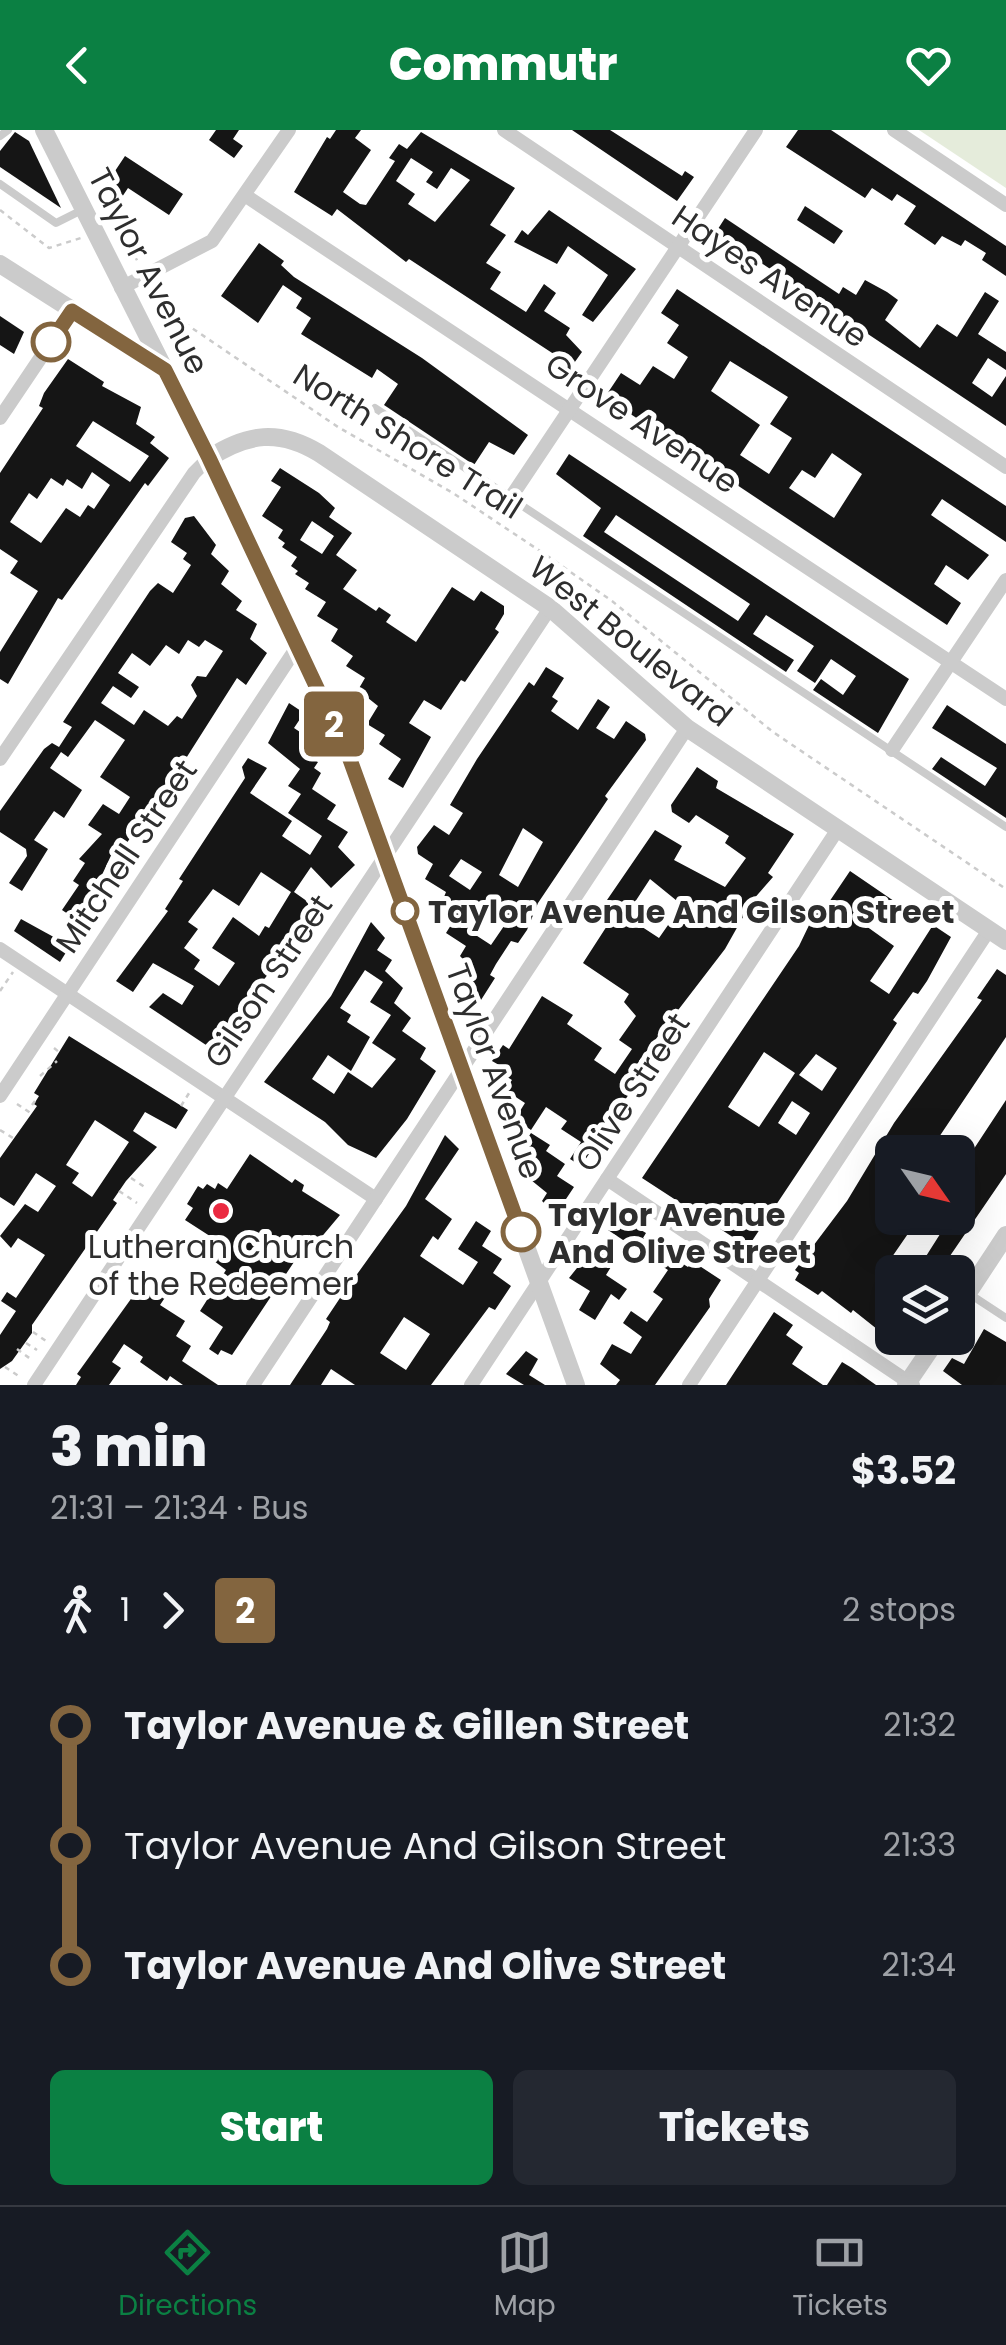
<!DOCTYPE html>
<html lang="en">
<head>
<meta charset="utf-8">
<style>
	body { margin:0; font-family:Poppins,sans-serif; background:#242831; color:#f1f3f6; height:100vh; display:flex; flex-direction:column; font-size:38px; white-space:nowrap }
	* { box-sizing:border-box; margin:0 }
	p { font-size:32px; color:#9ea1a6 }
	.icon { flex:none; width:55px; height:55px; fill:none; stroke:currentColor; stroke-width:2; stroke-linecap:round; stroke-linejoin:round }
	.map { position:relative; height:1255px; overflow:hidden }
	.side { display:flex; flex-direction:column; background:#171b24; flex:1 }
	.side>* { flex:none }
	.badge { padding:0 20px; border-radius:8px; font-size:35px; line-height:65px }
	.needle { width:65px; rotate:124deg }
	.tools { position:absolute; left:875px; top:1005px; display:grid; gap:20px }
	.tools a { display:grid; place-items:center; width:100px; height:100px; border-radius:15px; background:#171b24; box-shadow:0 10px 40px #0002; font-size:50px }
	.map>.badge { position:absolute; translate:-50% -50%; box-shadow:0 0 0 5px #fff }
	.legs { display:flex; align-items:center; gap:15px; height:110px; padding:0 50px; font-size:32px }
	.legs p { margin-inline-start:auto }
	.overview { display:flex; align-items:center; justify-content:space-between; height:170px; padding:0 50px }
	h1 { font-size:55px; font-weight:800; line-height:75px }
	.action { display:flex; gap:20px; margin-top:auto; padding:20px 50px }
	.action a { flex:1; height:115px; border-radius:15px; background:#0b8043; color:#fff; font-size:40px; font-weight:800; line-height:115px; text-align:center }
	.action a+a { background:#242831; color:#f1f3f6 }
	ul { padding:0 50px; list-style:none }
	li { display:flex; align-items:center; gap:35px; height:120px; font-size:38px }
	li i { display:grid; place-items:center; width:15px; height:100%; margin:0 12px; background:currentColor }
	li i::after { content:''; width:25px; height:25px; margin:-12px; border:8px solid; border-radius:50%; background:#171b24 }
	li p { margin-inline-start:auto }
	li:first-child i { background:linear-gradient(#0000 50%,currentColor 0) }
	li:last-child i { background:linear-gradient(currentColor 50%,#0000 0) }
	header { display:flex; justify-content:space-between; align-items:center; height:130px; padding:0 50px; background:#0b8043; color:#fff; font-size:45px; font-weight:800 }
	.dock { display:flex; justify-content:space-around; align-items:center; height:140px; border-top:2px solid #363941; background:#171b24; font-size:28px; color:#9ea1a6 }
	.dock a { display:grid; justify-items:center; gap:5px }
	.dock .on { color:#0b8043 }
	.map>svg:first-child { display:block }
	.green { fill:#e5ecdb }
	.building { fill:#151515; fill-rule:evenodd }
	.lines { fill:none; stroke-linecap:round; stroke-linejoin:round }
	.path { stroke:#cbcbcb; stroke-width:2.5; stroke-dasharray:5 5; stroke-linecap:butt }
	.service { stroke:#cbcbcb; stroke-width:8 }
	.minor { stroke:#cbcbcb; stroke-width:14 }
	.tertiary { stroke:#cbcbcb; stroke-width:18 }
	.line-1-casing { stroke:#fff; stroke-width:22 }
	.line-1 { stroke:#83653f; stroke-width:15 }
	.stop-1-dot { fill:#fff; stroke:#83653f; stroke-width:5 }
	.poi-dot { fill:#eb2a41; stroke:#fff; stroke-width:4 }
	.labels { text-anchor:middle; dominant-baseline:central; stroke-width:10; stroke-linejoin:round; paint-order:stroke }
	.street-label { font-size:32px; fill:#2e2e2e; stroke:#fff }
	.stop-label { font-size:32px; font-weight:bold; fill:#2e2e2e; stroke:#fff; text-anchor:start }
	.poi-label { font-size:32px; fill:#2e2e2e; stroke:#fff }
</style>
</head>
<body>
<header><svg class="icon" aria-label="back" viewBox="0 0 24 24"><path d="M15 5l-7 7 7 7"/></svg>Commutr<svg class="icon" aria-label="heart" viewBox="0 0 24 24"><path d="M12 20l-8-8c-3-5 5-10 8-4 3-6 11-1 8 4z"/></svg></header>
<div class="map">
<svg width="1006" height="1255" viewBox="0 0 1006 1255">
	<rect width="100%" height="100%" fill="#fff"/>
	<path class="green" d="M919,0H1006V58Z"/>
	<g class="building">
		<path d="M216,0H239L233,9L243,16L234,28L209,10Z"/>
		<path d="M336,0H361L355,8L371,20L343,62L360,74L366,75L395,31L389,28L399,14L407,19L421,2L515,58L490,95L506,105L486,133L501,142L490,159L526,182L544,154L556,163L544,181L570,198L566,205L582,222L572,236L409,129L406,132L337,79L332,86L294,62L327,7L330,9ZM411,28L433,42L426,52L437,59L451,38L470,50L435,92L408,74L415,64L396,51Z"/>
		<path d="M572,0H610L682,46L685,41L694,47L677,71Z"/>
		<path d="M798,0H831L1006,116V146L982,130L986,123L965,110L961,116L942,106L935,115L904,94L916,76L897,64L892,71L872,58L865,68L786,17Z"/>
		<path d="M15,2L29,11L61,78L0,37V21Z"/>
		<path d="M125,26L183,64L169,85L128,58L122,67L105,56Z"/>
		<path d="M805,76L843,101L834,114L797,90Z"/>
		<path d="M549,80L636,139L593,192L582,185L608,145L568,116L557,134L514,112L522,100L528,105Z"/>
		<path d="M725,88L839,164L843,157L856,165L865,150L887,162L898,170L885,190L920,218L937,194L957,207L985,162L999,171L978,204L1006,222V240L988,228L972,253L992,267L1006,246V296L722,107L716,102Z"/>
		<path d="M259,113L284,131L281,135L294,147L422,228L528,305L514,325L489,312L474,335L384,275L398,254L377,239L372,248L301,204L311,188L296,178L302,168L283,155L258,193L221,166Z"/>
		<path d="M677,159L1006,376V412L942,369L931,385L989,425L968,450L946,435L934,454L961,473L947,495L605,267L621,243L640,255L653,236L674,249L688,227L667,213L679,195L661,183ZM730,231L788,267L770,294L792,308L769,344L740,325L760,295L711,261ZM832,323L862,344L834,388L789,358L802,340L815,348Z"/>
		<path d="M0,186L24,202L14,224L0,215Z"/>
		<path d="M68,229L104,252L102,256L141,277L136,294L155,307L150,313L169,328L148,356L145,353L62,470L58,468L8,554L0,549V522L38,461L10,443L18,431L0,419V343L43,278L39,276L44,263ZM93,291L149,326L130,352L76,316ZM92,342L110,355L94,379L88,375L80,387L66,378L41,413L10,392L29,363L37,369L51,348L63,356L67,349L82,359Z"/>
		<path d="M569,324L909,549L878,603L813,560L821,549L843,565L856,546L831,529L815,553L797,541L814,516L766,485L753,504L794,530L786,542L583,406L601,378L556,344ZM616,385L750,474L738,491L604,402Z"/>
		<path d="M280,338L319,363L335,378L329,387L352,403L336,425L357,440L343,459L376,481L379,477L391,485L386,492L416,512L452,457L474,471L481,461L504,476V484L495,499L499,502L465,552L461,550L441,580L424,570L409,593L431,607L403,658L388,649L401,629L379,614L385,605L367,594L378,576L358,560L365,548L346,536L353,526L331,511L338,499L317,486L326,472L305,459L309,453L295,444L298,441L291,436L297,427L282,417L285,413L278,408L283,400L262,386L281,357L271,351ZM312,391L334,406L322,424L300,410Z"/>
		<path d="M194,386L216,415L211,424L229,441L221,454L242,471L236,480L257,494L250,509L267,523L246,555L237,548L157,674L149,679L121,722L115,717L80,792L62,780L79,755L73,751L85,733L79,729L102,704L88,695L103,674L119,684L130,667L100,647L125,610L95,590L68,627L61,622L50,638L82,660L64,688L54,681L34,710L48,719L22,761L9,753L27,726L26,719L0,702V681L44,619L52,613L59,617L72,597L63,592L150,461L158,453L173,463L191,435L183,429L187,423L171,412L185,388ZM188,510L199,517L205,510L223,521L206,547L197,546L191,555L197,566L182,589L177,586L168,596L144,580L134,595L101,573L113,556L131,568L139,557L118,543L132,523L150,536L166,515L179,524Z"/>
		<path d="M546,537L564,548L552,567L558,571L551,581L578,600L598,569L610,577L596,598L614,609L626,591L645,604L646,610L605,666L608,669L538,773L527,800L518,813L511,811L496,834L490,845L495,848L481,870L464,859L475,842L460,826L466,816L446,803L456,787L440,777L446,762L425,749L433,734L418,724L417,717L434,695L449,705L463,683L450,675L477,629L529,552L534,556ZM523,698L543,712L518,757L499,745ZM461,729L482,742L470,760L449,746ZM484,782L504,796L491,815L471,802Z"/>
		<path d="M289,573L304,583L294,598L312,610L307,625L318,632L314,638L321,643L312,659L336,675L327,689L348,702L338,717L355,735L331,758L311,737L294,762L311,774L287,810L291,813L257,859L260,861L236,900L241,903L221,925L149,877L163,863L182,875L194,856L153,833L133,862L116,851L168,781L165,779L183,751L179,749L245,648L242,637L248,628L267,638L250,663L292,691L282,706L310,725L322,706L288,683L301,664L288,656L300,639L268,613ZM261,742L291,762L269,798L265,796L259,806L233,787L212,818L235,833L219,856L194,839L200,830L184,818L198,799L188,792L213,759L239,776Z"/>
		<path d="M947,575L1006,614V688L932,639L941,627L985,656L997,638L932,598Z"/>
		<path d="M697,637L718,651L716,658L794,704L768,743L773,747L752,771L725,819L639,931L644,934L630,954L633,958L581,1036L570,1029L581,1012L561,999L567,991L546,977L531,1000L515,989L525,973L505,960L512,950L495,939L499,935L492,931L503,915L509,919L542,866L573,885L567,894L602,918L594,930L615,944L632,919L619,910L636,886L624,872L629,864L583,833L614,785L607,780L612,773L607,770L655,700L682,716L674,730L725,757L746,728L725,713L729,706L696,685L689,693L672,682L671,675ZM650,749L682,775L659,808L633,791L641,780L633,775Z"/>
		<path d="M850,741L910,782L903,793L870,773L859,791L894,816L870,851L889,864L933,795L951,807L927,851L918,864L913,862L893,890L897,893L884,913L748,1117L642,1048L799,816L812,789L819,778L823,781ZM764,922L795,943L759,997L728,977ZM816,924L837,938L822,961L799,945ZM792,971L810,983L796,1005L778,993Z"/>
		<path d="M21,789L70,816L60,832L14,801Z"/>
		<path d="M371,792L385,808L377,820L392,830L385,841L403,858L394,873L411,888L402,901L426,918L420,929L436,941L407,989L376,1028L348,1015L325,992L264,952L331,866ZM365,840L383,852L370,872L391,885L372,913L396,929L372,958L348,942L334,964L312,949L328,925L351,941L370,907L347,892L351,885L340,878Z"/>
		<path d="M997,839L1006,845V907L929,1022H892V1088L914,1095L883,1140L892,1146V1211L853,1180L851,1183L822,1161L818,1165L795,1150L799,1143L795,1140L847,1071L894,993L982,870L977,868Z"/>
		<path d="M69,906L188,980L176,999L145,982L133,1001L157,1017L126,1051L113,1070L117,1073L32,1195V1203L12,1231L0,1239V1205L16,1181L1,1171L7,1162L16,1168L45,1125L18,1108L11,1118L0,1106L25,1074L38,1082L56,1056L36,1043L14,1076L0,1067V1028L37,976L34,974L39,966L34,963ZM95,990L129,1012L92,1067L72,1053L79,1043L66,1035Z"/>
		<path d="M1006,970V1044L939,1142H916L942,1101L923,1088H942L949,1093L958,1088V1043Z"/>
		<path d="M531,1003L550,1015L546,1021L565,1034L557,1046L574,1057L556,1084L542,1071L547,1063L531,1050L540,1036L523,1025L525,1021L521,1018Z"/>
		<path d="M445,1005L459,1019L425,1069L452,1089L438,1110L433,1106L420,1126L463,1155L478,1132L458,1119L476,1091L491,1101L482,1116L502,1129L493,1143L511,1156L495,1180L489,1177L431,1255H355L331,1239L321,1255H290L327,1199L330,1192L326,1189L340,1168L406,1076ZM404,1187L430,1204L406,1240L380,1223Z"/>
		<path d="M250,1024L292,1053L295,1049L304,1055L302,1061L340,1085L303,1129L298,1126L232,1225L221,1220L218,1225L209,1219L223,1197L200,1181L226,1140L210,1128L216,1110L185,1090L193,1078L187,1074L198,1056L203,1059L207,1054L215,1059L218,1053L227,1059Z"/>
		<path d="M617,1086L646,1103L643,1108L668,1125L688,1137L692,1131L721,1150L709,1169L710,1177L655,1255H616L620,1250L600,1234L612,1214L631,1224L642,1207L623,1193L631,1181L647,1192L663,1169L653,1162L668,1140L608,1100Z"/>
		<path d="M593,1118L614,1132L606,1145L627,1159L619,1170L611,1164L595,1190L579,1180L590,1161L569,1148Z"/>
		<path d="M146,1148L168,1163L160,1175L185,1191L176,1206L191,1216L182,1231L218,1255H183L170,1246L167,1251L140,1232L143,1227L124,1214L112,1232L121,1238L109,1255H76L81,1247L77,1244Z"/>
		<path d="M774,1182L793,1195L786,1205L803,1217L792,1234L823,1255H726Z"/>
		<path d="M984,1199L1006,1212V1255H962L943,1241L952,1228L964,1234Z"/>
		<path d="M526,1221L538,1229L529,1245L545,1255H524L506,1244Z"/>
		<path d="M842,1232L852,1238L876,1255H827Z"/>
	</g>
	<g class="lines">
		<g class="path">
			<path d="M0,80L49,118L81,108"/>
			<path d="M113,97L117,95L138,132"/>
			<path d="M151,156L186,194L338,297L453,363L549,427L612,471L773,602L1006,759"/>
			<path d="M0,861L13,842"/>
			<path d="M54,918L59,922"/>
			<path d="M40,946L57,931"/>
			<path d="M17,974L32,984"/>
			<path d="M32,975L38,967"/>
			<path d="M181,976L191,960"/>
			<path d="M0,1000L13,1008"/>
			<path d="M131,1048L146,1058"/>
			<path d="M119,1061L137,1073"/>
			<path d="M33,1202L46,1211"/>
			<path d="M26,1213L37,1220"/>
			<path d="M17,1219L32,1230"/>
			<path d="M5,1237L20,1247"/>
		</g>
		<g class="service">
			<path d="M0,6L8,0"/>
			<path d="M0,54L56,93L84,79"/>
			<path d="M375,278L1006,697"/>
			<path d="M968,1163L1006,1188"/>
		</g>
		<g class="minor">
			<path d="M504,0L1006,337"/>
			<path d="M894,0L1006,75"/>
			<path d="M246,66L1006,569"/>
			<path d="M121,158L212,111L289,0"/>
			<path d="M0,288L72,181"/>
			<path d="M511,367L756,0"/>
			<path d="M892,620L1006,450"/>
			<path d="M0,629L194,343L209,328"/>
			<path d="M0,819L376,1069"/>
			<path d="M0,966L297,517"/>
			<path d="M607,1049L913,1255"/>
			<path d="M34,1255L550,478"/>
			<path d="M253,1255L687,598"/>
			<path d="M471,1255L838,699"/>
			<path d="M689,1255L989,800"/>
		</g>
		<g class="tertiary">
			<path d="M44,0L209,328L348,624L576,1255"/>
			<path d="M0,134L160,236"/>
			<path d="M209,328C248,303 279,299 319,323L550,478L687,598L1006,811"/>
			<path d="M958,1178L1006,1105"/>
			<path d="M906,1255L938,1208"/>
		</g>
	</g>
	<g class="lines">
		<g class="line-1-casing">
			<path id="line-1" d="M51,212L72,181L165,240L209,328L348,624L521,1102"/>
		</g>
		<use href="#line-1" class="line-1"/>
	</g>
	<g class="stop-1-dot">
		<circle cx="51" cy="212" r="18"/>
		<circle cx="405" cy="781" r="12"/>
		<circle cx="521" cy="1102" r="18"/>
	</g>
	<circle class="poi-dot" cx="221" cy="1081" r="10"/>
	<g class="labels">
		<g class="street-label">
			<text transform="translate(149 141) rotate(63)">Taylor Avenue</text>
			<text transform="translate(770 146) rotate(34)">Hayes Avenue</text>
			<text transform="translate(642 293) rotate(34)">Grove Avenue</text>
			<text transform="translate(408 311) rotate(32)">North Shore Trail</text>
			<text transform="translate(631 511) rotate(39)">West Boulevard</text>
			<text transform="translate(126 726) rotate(-56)">Mitchell Street</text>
			<text transform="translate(268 851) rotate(-56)">Gilson Street</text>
			<text transform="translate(495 941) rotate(70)">Taylor Avenue</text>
			<text transform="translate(632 962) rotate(-57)">Olive Street</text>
		</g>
		<g class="stop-label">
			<text x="428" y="781">Taylor Avenue And Gilson Street</text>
			<text x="548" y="1084">Taylor Avenue<tspan x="548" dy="37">And Olive Street</tspan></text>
		</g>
		<g class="poi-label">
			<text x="221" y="1116">Lutheran Church<tspan x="221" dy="37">of the Redeemer</tspan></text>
		</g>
	</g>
</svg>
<div class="tools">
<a><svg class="needle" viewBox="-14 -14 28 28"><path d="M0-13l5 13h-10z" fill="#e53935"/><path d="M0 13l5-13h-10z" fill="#9ea1a6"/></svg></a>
<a><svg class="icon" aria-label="layers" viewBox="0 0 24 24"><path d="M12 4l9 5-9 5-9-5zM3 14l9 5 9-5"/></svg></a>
</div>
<b class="badge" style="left:334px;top:594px;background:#83653f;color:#fff">2</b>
</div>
<section class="side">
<div class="overview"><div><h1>3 min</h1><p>21:31 – 21:34 · Bus</p></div><b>$3.52</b></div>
<div class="legs"><svg class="icon" aria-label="walk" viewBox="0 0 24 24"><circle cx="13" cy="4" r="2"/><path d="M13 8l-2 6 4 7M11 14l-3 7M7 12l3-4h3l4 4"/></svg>1<svg class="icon" aria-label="forward" viewBox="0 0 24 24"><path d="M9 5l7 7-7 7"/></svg><b class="badge" style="background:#83653f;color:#fff">2</b><p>2 stops</p></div>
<ul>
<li><i style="color:#83653f"></i><b>Taylor Avenue &amp; Gillen Street</b><p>21:32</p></li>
<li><i style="color:#83653f"></i><span>Taylor Avenue And Gilson Street</span><p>21:33</p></li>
<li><i style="color:#83653f"></i><b>Taylor Avenue And Olive Street</b><p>21:34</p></li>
</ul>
<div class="action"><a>Start</a><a>Tickets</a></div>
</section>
<nav class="dock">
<a class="on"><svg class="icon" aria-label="directions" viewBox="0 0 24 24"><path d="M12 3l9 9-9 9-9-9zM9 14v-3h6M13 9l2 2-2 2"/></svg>Directions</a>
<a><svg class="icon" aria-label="map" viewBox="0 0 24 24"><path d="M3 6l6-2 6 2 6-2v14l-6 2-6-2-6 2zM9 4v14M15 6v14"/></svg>Map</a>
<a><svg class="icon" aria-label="tickets" viewBox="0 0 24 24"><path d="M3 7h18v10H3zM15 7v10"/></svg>Tickets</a>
</nav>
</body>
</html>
